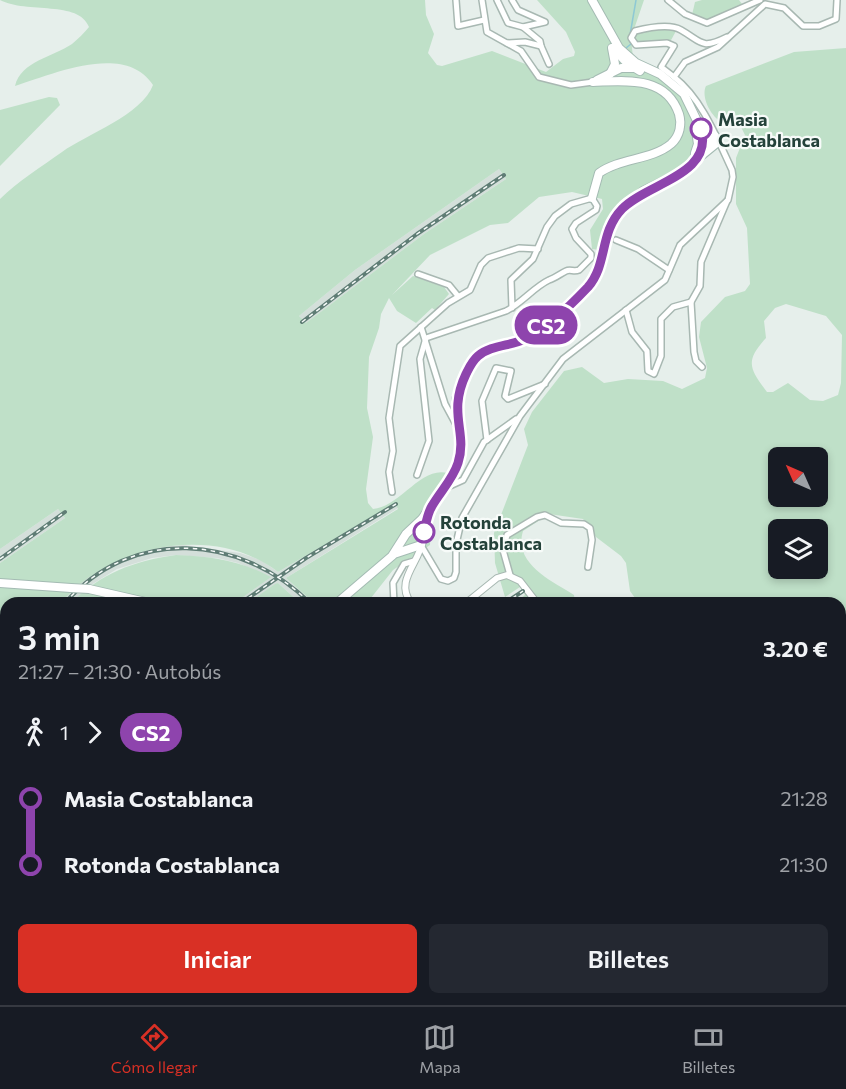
<!DOCTYPE html>
<html lang="es">
<head>
<meta charset="utf-8">
<style>
	body { margin:0; font-family:Commissioner,sans-serif; background:#242831; color:#f1f3f6; height:100vh; display:flex; flex-direction:column; font-size:22px; white-space:nowrap }
	* { box-sizing:border-box; margin:0 }
	p { font-size:20px; color:#9ea1a6 }
	.icon { flex:none; width:33px; height:33px; fill:none; stroke:currentColor; stroke-width:2; stroke-linecap:round; stroke-linejoin:round }
	.map { position:relative; flex:1; overflow:hidden }
	.side { position:absolute; left:0px; top:597px; width:846px; height:408px; display:flex; flex-direction:column; background:#171b24; border-radius:18px 18px 0 0; box-shadow:0 3px 9px #0003 }
	.side>* { flex:none }
	.badge { padding:0 12px; border-radius:20px; font-size:21px; line-height:39px }
	.needle { width:39px; rotate:315deg }
	.controls { position:absolute; left:768px; top:447px; display:grid; gap:12px }
	.controls a { display:grid; place-items:center; width:60px; height:60px; border-radius:9px; background:#171b24; box-shadow:0 3px 9px #0003; font-size:30px }
	.map>.badge { position:absolute; translate:-50% -50%; box-shadow:0 0 0 3px #fff }
	.legs { display:flex; align-items:center; gap:9px; height:66px; padding:0 18px; font-size:20px }
	.legs p { margin-inline-start:auto }
	.headline { display:flex; align-items:center; justify-content:space-between; height:102px; padding:0 18px }
	h1 { font-size:33px; font-weight:600; line-height:45px }
	.primary-button { display:flex; gap:12px; margin-top:auto; padding:12px 18px }
	.primary-button a { flex:1; height:69px; border-radius:9px; background:#d93025; color:#fff; font-size:24px; font-weight:600; line-height:69px; text-align:center }
	.primary-button a+a { background:#242831; color:#f1f3f6 }
	ul { padding:0 18px; list-style:none }
	li { display:flex; align-items:center; gap:21px; height:66px; font-size:22px }
	li i { display:grid; place-items:center; width:9px; height:100%; margin:0 8px; background:currentColor }
	li i::after { content:''; width:15px; height:15px; margin:-8px; border:4px solid; border-radius:50%; background:#171b24 }
	li p { margin-inline-start:auto }
	li:first-child i { background:linear-gradient(#0000 50%,currentColor 0) }
	li:last-child i { background:linear-gradient(currentColor 50%,#0000 0) }
	.menu { display:flex; justify-content:space-around; align-items:center; height:84px; border-top:2px solid #363941; background:#171b24; font-size:16px; color:#9ea1a6 }
	.menu a { display:grid; justify-items:center; gap:3px }
	.menu .current { color:#d93025 }
	.map>svg:first-child { display:block }
	.built { fill:#d4dfda }
	.green { fill:#bfe0c8; fill-rule:evenodd }
	.water { fill:#8ec9d4 }
	.lines { fill:none; stroke-linecap:round; stroke-linejoin:round }
	.stream { stroke:#8ec9d4; stroke-width:1.5 }
	.minor-casing { stroke:#a8b8b2; stroke-width:8 }
	.tertiary-casing { stroke:#a8b8b2; stroke-width:8 }
	.secondary-casing { stroke:#a4bbb3; stroke-width:10 }
	.motorway-casing { stroke:#c2cac8; stroke-width:11 }
	.minor { stroke:#fff; stroke-width:5 }
	.tertiary { stroke:#fff; stroke-width:6 }
	.secondary { stroke:#fff; stroke-width:8 }
	.motorway { stroke:#2f6f62; stroke-width:9 }
	.rail-casing { stroke:#5f7d75; stroke-width:4 }
	.rail { stroke:#f7fbf9; stroke-width:1.5; stroke-dasharray:4.5; stroke-linecap:butt }
	.secondary-bridge-casing { stroke:#a4bbb3; stroke-width:10; stroke-linecap:butt }
	.secondary-bridge { stroke:#fff; stroke-width:8 }
	.line-1-casing { stroke:#fff; stroke-width:14 }
	.line-1 { stroke:#8e44ad; stroke-width:9 }
	.stop-1-dot { fill:#fff; stroke:#8e44ad; stroke-width:3 }
	.labels { text-anchor:middle; dominant-baseline:central; stroke-width:4.5; stroke-linejoin:round; paint-order:stroke }
	.stop-label { font-size:18px; font-weight:bold; fill:#24423a; stroke:#f7fbf9; text-anchor:start }
</style>
</head>
<body>
<div class="map">
<svg width="846" height="1005" viewBox="0 0 846 1005">
	<rect width="100%" height="100%" fill="#e6efeb"/>
	<g class="built">
		<path d="M499,169L506,179L424,234L305,324L299,316L355,270Z"/>
		<path d="M395,503L398,508L286,578L314,603H300L278,583L248,603H235L270,577L238,563L217,558L176,555L152,558L117,569L91,585L71,603H61L82,581L105,566L160,547L184,545L240,553L261,560L278,572Z"/>
		<path d="M58,509L65,518L0,563V549Z"/>
	</g>
	<g class="green">
		<path d="M0,0H425L426,15L434,34L428,53L437,65L442,66L492,51L546,72L563,59L574,56L575,52L566,32L537,0H644L631,38L633,58L678,83L693,103L711,139C701,181 644,184 621,216C613,227 610,238 607,251L592,249L590,230L603,209L602,199L572,192L539,197L508,223L490,225L430,255L392,295L413,276L444,287L449,294L435,310L432,308L416,323L397,311L389,298L381,314L379,328L369,357L367,408L373,437L366,489L368,503L373,509C401,508 426,457 455,477L431,519L430,545L393,570L367,603H314L286,578L398,509L395,503L278,572C215,523 110,544 61,603H6V693L4,697L6,699V820L0,818V563L65,518L58,509L0,549V199C18,181 41,167 62,152C87,134 142,115 153,85C125,42 53,74 15,86C21,61 53,57 72,44C78,39 84,33 89,27C79,0 27,14 0,0ZM499,169L506,179L424,234L306,323L299,316L355,270Z"/>
		<path d="M702,0H739L742,4L710,20L692,15L695,2Z"/>
		<path d="M660,28L676,31L670,42L638,43L634,38V34Z"/>
		<path d="M846,48V970L840,969V603H635V598L630,591L626,563L621,556L596,537L583,519L549,514L523,531C513,564 552,581 574,595L575,603H515L525,595L520,587L505,597L495,563L494,533L528,445L524,429L532,412L564,371L582,367L604,383L628,379L663,381L682,389L705,378L707,368L699,337L701,322L725,297L745,291L750,284L747,228L736,204V158L745,135L741,127C736,126 731,126 727,125C713,121 700,98 706,86L794,52ZM786,304L826,316L842,335L841,383L838,395L823,401L810,400L788,383L773,392H767C749,368 745,361 766,338L764,321L775,308ZM778,458H818V496H778ZM778,530H818V568H778Z"/>
		<path d="M49,97L57,98L60,105L0,166V110Z"/>
		<path d="M176,555C210,556 241,561 271,577L235,603H71C101,573 134,561 176,555Z"/>
		<path d="M278,583L300,603H248L275,584Z"/>
		<path d="M0,843L6,846V909L0,914Z"/>
		<path d="M6,938V999H261L259,1002L269,1005H0V943Z"/>
		<path d="M840,980L846,981V1005H769L754,999H840Z"/>
		<path d="M416,999H463L455,1005L444,1001L442,1005L415,1003Z"/>
		<path d="M494,999H533L552,1004L604,1001L613,1005H515Z"/>
	</g>
	<path class="water" d="M533,999H754L769,1005H613L604,1001L552,1004Z"/>
	<g class="lines">
		<g class="stream">
			<path d="M630,35L636,0"/>
			<path d="M626,48L631,44L629,39"/>
		</g>
		<g class="minor-casing">
			<g id="minor">
				<path d="M456,0L458,26L484,20"/>
				<path d="M482,0L487,32L521,51L539,77L571,85L593,82"/>
				<path d="M497,0L508,23L523,27"/>
				<path d="M668,0L685,14L707,23L760,0"/>
				<path d="M507,43L525,42L541,46L540,41L523,27L545,22L518,10L512,0"/>
				<path d="M541,46L549,64"/>
				<path d="M674,77L661,67L674,46L667,43L636,45L631,38L635,31C647,28 669,23 681,30C702,42 701,50 727,37"/>
				<path d="M616,240L638,249L669,270"/>
				<path d="M418,274L449,285L458,296"/>
				<path d="M626,310L632,332L647,351L648,371L654,374L661,356V319L673,307L691,302"/>
				<path d="M421,327L445,404L458,428"/>
				<path d="M702,367L696,361L694,352L691,302L700,286L701,262L727,201"/>
				<path d="M487,440L482,401L496,368L511,371L505,396L508,399L545,384"/>
				<path d="M417,475L429,441L420,359L426,338L506,311C522,303 534,287 549,280C555,278 560,274 566,271C570,269 574,272 579,270L591,258V254L576,238L572,229L576,223L596,210L597,206L592,198L571,204L555,216L547,227L533,259L511,280L512,308"/>
				<path d="M443,489L463,480L484,442L516,419"/>
				<path d="M392,492L389,472L393,451L389,418L400,346L448,303L470,290L481,265L488,258L519,248L538,249"/>
				<path d="M422,547L441,579L448,581L454,578L456,572V544L462,518L520,416L563,359L665,280L680,245L728,200L733,177L732,170C717,138 702,99 674,77L685,62L718,47L765,4L784,8L803,26H819L836,19L837,0"/>
				<path d="M510,575L503,550L507,535L537,517L545,515L561,523L584,524L590,528L592,540L588,567"/>
				<path d="M394,603L393,583L404,564L414,561"/>
				<path d="M399,999L410,1005"/>
				<path d="M352,1005L356,999"/>
			</g>
		</g>
		<g class="tertiary-casing">
			<g id="tertiary">
				<path d="M411,603C394,581 420,562 422,542"/>
				<path d="M466,603L497,578L507,575L520,581L537,603"/>
			</g>
		</g>
		<g class="secondary-casing">
			<g id="secondary">
				<path d="M613,48L627,63L640,71"/>
				<path d="M610,74L615,64L612,48"/>
				<path d="M597,80L621,68H633"/>
				<path d="M701,146L715,136"/>
				<path d="M695,153L698,144L696,131"/>
				<path d="M702,155L718,142"/>
				<path d="M592,198L599,173C620,158 652,160 671,144C680,136 682,124 679,114C666,75 625,81 593,82"/>
				<path d="M394,554L421,545L428,515"/>
				<path d="M0,583L71,588"/>
				<path d="M89,589L150,603"/>
				<path d="M337,603L392,556L406,534L422,519L457,468L460,453L456,399L474,359L485,351L517,343L534,334L567,307L594,279L607,230L621,209L643,191L680,173L702,152L704,143L701,129L684,94L660,74L636,63L619,48L592,0"/>
				<path d="M568,999L574,1005"/>
			</g>
		</g>
		<g class="motorway-casing">
			<g id="motorway">
				<path d="M0,645L6,649"/>
				<path d="M0,658L6,662"/>
				<path d="M840,910L846,911"/>
				<path d="M840,923L846,924"/>
				<path d="M840,945L846,944"/>
				<path d="M840,961L846,959"/>
				<path d="M660,1005L674,999"/>
				<path d="M697,1005L713,999"/>
			</g>
		</g>
		<use href="#minor" class="minor"/>
		<use href="#tertiary" class="tertiary"/>
		<use href="#secondary" class="secondary"/>
		<use href="#motorway" class="motorway"/>
		<g class="rail-casing">
			<g id="rail">
				<path d="M302,322L417,234L504,175"/>
				<path d="M0,559L65,512"/>
				<path d="M65,603C132,526 240,534 310,603"/>
				<path d="M241,603L306,558L396,504"/>
				<path d="M505,603L523,591"/>
				<path d="M0,709L6,698"/>
				<path d="M0,832L6,825"/>
				<path d="M840,974H846"/>
			</g>
		</g>
		<use href="#rail" class="rail"/>
		<g class="secondary-bridge-casing">
			<path id="secondary-bridge" d="M71,588L89,589"/>
		</g>
		<use href="#secondary-bridge" class="secondary-bridge"/>
	</g>
	<g class="lines">
		<g class="line-1-casing">
			<path id="line-1" d="M424,532C426,524 427,514 432,506C440,492 453,479 458,463C468,432 447,414 466,374C469,368 472,361 478,356C491,345 511,346 525,339C548,328 571,305 588,287C608,264 599,233 622,209C647,183 714,175 701,129"/>
		</g>
		<use href="#line-1" class="line-1"/>
	</g>
	<g class="stop-1-dot">
		<circle cx="701" cy="129" r="10"/>
		<circle cx="424" cy="532" r="10"/>
	</g>
	<g class="labels">
		<g class="stop-label">
			<text x="718" y="119">Masia<tspan x="718" dy="21">Costablanca</tspan></text>
			<text x="440" y="522">Rotonda<tspan x="440" dy="21">Costablanca</tspan></text>
		</g>
	</g>
</svg>
<div class="controls">
<a><svg class="needle" viewBox="-14 -14 28 28"><path d="M0-13l5 13h-10z" fill="#e53935"/><path d="M0 13l5-13h-10z" fill="#9ea1a6"/></svg></a>
<a><svg class="icon" aria-label="layers" viewBox="0 0 24 24"><path d="M12 4l9 5-9 5-9-5zM3 14l9 5 9-5"/></svg></a>
</div>
<b class="badge" style="left:546px;top:325px;background:#8e44ad;color:#fff">CS2</b>
<section class="side">
<div class="headline"><div><h1>3 min</h1><p>21:27 – 21:30 · Autobús</p></div><b>3.20 €</b></div>
<div class="legs"><svg class="icon" aria-label="walk" viewBox="0 0 24 24"><circle cx="13" cy="4" r="2"/><path d="M13 8l-2 6 4 7M11 14l-3 7M7 12l3-4h3l4 4"/></svg>1<svg class="icon" aria-label="forward" viewBox="0 0 24 24"><path d="M9 5l7 7-7 7"/></svg><b class="badge" style="background:#8e44ad;color:#fff">CS2</b></div>
<ul>
<li><i style="color:#8e44ad"></i><b>Masia Costablanca</b><p>21:28</p></li>
<li><i style="color:#8e44ad"></i><b>Rotonda Costablanca</b><p>21:30</p></li>
</ul>
<div class="primary-button"><a>Iniciar</a><a>Billetes</a></div>
</section>
</div>
<nav class="menu">
<a class="current"><svg class="icon" aria-label="directions" viewBox="0 0 24 24"><path d="M12 3l9 9-9 9-9-9zM9 14v-3h6M13 9l2 2-2 2"/></svg>Cómo llegar</a>
<a><svg class="icon" aria-label="map" viewBox="0 0 24 24"><path d="M3 6l6-2 6 2 6-2v14l-6 2-6-2-6 2zM9 4v14M15 6v14"/></svg>Mapa</a>
<a><svg class="icon" aria-label="tickets" viewBox="0 0 24 24"><path d="M3 7h18v10H3zM15 7v10"/></svg>Billetes</a>
</nav>
</body>
</html>
